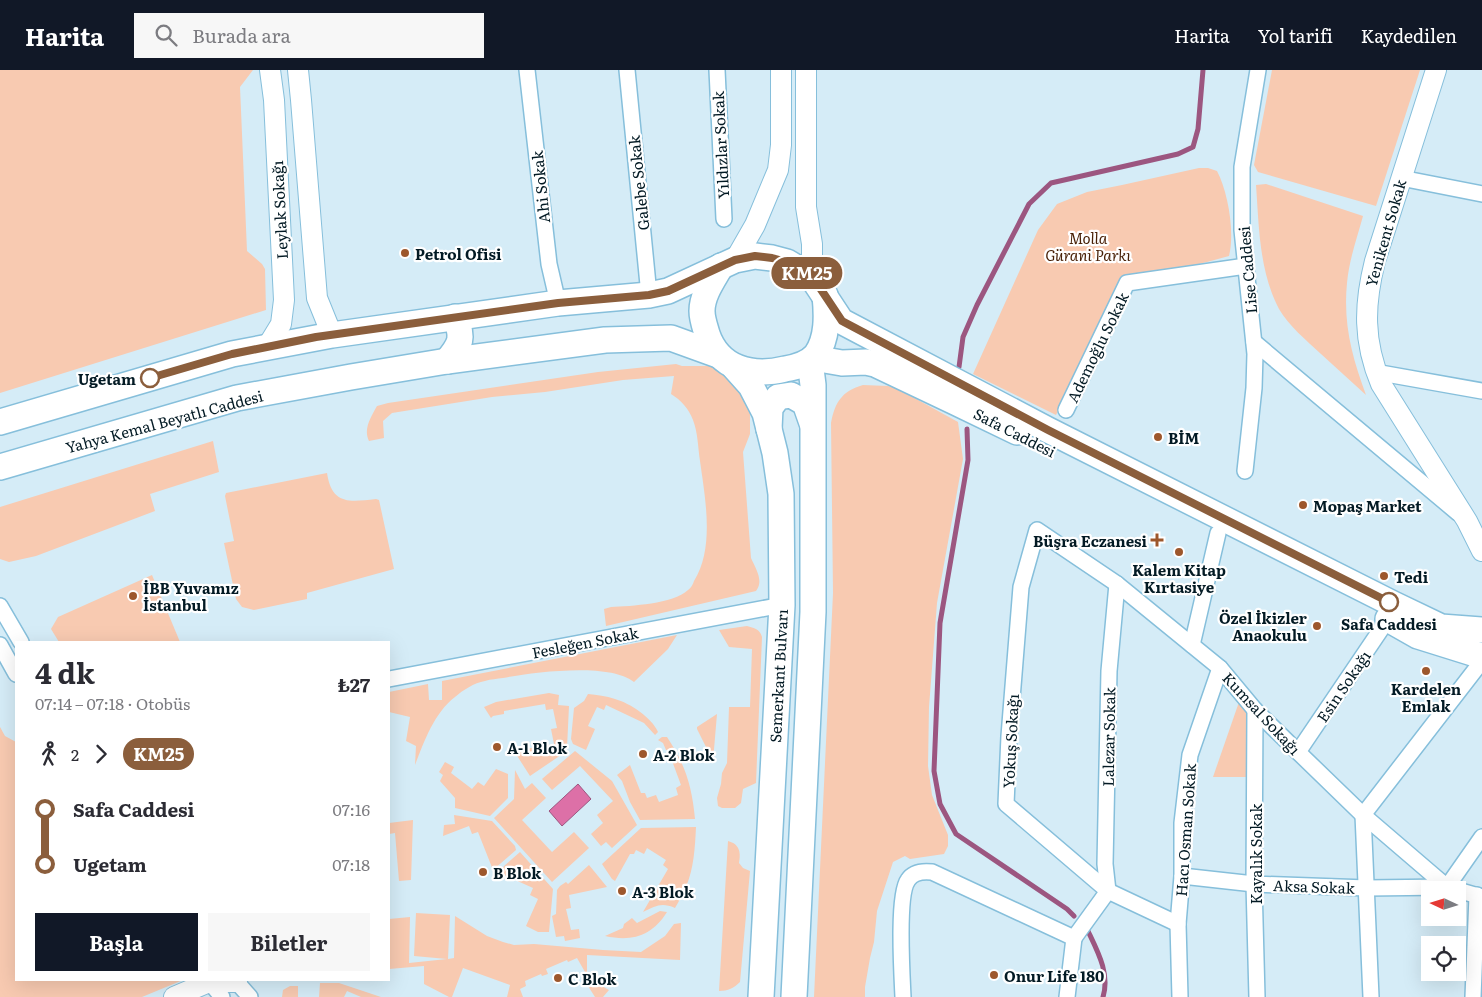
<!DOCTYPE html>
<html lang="tr">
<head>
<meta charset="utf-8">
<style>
	body { margin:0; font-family:Literata,serif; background:#f7f7f7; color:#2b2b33; height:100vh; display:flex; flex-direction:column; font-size:19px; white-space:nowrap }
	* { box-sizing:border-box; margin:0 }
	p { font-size:16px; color:#7c7c81 }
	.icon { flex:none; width:28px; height:28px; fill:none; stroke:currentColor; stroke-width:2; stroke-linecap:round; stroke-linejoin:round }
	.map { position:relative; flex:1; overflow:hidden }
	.drawer { position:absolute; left:15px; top:571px; width:375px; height:340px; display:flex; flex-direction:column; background:#fff; border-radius:0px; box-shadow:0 5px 20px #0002 }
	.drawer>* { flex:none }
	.badge { padding:0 10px; border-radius:16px; font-size:18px; line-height:32px }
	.needle { width:32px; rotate:274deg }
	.buttons { position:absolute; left:1421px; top:811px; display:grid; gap:10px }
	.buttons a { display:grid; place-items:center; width:45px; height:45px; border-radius:0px; background:#fff; box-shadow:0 5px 20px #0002; font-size:25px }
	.map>.badge { position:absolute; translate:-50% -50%; box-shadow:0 0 0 2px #fff }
	.legs { display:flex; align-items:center; gap:8px; height:55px; padding:0 20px; font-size:16px }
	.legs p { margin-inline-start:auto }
	.headline { display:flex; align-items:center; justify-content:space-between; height:85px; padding:0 20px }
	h1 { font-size:28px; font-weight:700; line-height:38px }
	.action { display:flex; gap:10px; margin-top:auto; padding:10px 20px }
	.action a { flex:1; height:58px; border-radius:0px; background:#111827; color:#fff; font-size:20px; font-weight:700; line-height:58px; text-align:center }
	.action a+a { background:#f7f7f7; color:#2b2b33 }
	ul { padding:0 20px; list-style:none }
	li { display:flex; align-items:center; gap:18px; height:55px; font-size:19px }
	li i { display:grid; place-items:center; width:8px; height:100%; margin:0 6px; background:currentColor }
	li i::after { content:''; width:12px; height:12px; margin:-6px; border:4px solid; border-radius:50%; background:#fff }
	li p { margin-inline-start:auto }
	li:first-child i { background:linear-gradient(#0000 50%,currentColor 0) }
	li:last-child i { background:linear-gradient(currentColor 50%,#0000 0) }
	header { display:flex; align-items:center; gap:30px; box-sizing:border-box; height:70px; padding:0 25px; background:#111827; color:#fff }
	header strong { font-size:24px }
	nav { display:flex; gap:28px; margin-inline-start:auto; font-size:18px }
	.search { width:350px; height:45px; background:#f7f7f7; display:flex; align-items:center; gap:12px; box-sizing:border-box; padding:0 18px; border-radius:0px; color:#7c7c81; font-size:19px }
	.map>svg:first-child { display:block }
	.green { fill:#f8cab1 }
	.water { fill:#dd70a7; stroke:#9c5680 }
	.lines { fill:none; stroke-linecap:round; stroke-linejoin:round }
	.stream { stroke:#9c5680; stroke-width:5 }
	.minor-casing { stroke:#86bfdb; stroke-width:18 }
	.tertiary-casing { stroke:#86bfdb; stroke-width:22 }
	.primary-casing { stroke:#86bfdb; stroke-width:28 }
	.minor { stroke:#fff; stroke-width:15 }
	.tertiary { stroke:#fff; stroke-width:20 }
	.primary { stroke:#fff; stroke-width:25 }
	.line-1-casing { stroke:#fff; stroke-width:11 }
	.line-1 { stroke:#8b5e3c; stroke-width:8 }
	.poi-dot { fill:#9d572c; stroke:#fff; stroke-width:2 }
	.stop-1-dot { fill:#fff; stroke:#8b5e3c; stroke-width:2.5 }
	.labels { text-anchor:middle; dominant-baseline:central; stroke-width:4.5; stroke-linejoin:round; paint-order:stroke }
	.street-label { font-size:15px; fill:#031a24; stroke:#fff }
	.park-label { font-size:15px; font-style:italic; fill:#471f05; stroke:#fff }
	.poi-label { font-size:15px; font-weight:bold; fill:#031a24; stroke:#fff; text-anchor:start }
	.stop-label { font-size:15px; font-weight:bold; fill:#031a24; stroke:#fff; text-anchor:end }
</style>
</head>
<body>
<header>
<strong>Harita</strong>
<div class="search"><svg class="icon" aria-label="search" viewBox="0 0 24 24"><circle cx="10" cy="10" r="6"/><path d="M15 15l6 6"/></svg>Burada ara</div>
<nav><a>Harita</a><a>Yol tarifi</a><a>Kaydedilen</a></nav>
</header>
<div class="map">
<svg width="1482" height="927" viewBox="0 0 1482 927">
	<rect width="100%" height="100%" fill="#d5ecf7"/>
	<g class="green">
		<path d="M0,0H253L240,17L247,181L262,194L265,199L266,240L0,323Z"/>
		<path d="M1272,0H1420L1376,136L1258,102L1254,95Z"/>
		<path d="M1199,98H1208L1217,101C1228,122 1235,162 1229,186L1207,192L1143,207L1099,257L1056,345L973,304L1038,160L1057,134L1087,122L1122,115Z"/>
		<path d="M1266,114L1363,146C1357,168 1349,190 1347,213C1343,254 1352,287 1366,325C1351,311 1336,298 1321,284C1306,270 1289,256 1279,239C1259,201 1259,156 1256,115Z"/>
		<path d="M676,294L682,296H721L738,314L750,341V364L743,382L751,488C756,499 764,511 756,521L606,556L604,539L611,537C631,536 673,534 688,520C691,518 693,514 694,511C715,478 705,427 700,391C698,378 698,363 693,350C689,339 681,330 671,324L674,306L623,310L545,322L492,327L392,343L383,351L384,368L369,371C363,359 371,347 377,336L388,333L598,302Z"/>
		<path d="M863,315L888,316L898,319L958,352L963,389L937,533L929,637L928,696L932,725L948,765V776L944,784L910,789L905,786L893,792L877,841L874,872L870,888L865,917V927H814L833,523L831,353C835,332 842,321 863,315Z"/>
		<path d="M213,371L219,402L150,424L155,441L36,486L9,492L0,489V437Z"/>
		<path d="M327,403C332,435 349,432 376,429L379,430L394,499L307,523V529L254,540L242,537L236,529L224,473L234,471L225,426L226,423Z"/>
		<path d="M152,505L180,572H59L51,559L58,547Z"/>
		<path d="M747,556C754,558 760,559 762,567L756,713L743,719L741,733L735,738H722L718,736L717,728L721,714L722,703L727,693L729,637H750L752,579L729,577L719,560Z"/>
		<path d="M677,565L668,579L634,612C610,592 533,602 503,608C497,609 491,609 485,611C474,613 463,620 455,627C434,643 424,672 415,695L416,676L406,671L410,647L389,642V622L428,614L429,630H442V611Z"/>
		<path d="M549,623L559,625L558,635L569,636L567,678L561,685L530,706L514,681L554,674L551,659L557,658L553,639L546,640L545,634L504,641V644L493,646L491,648L484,637L496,632Z"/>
		<path d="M588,624C597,625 606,626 615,629C630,633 652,648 658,662L655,665L644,653L606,635L604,640L597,637L588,656L595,659L586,680L573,674L571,669L574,638L584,631Z"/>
		<path d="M1239,632L1248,634L1249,707H1213Z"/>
		<path d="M717,644L713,691L697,659V657Z"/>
		<path d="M0,657L5,666L16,672V910H183L142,927H0Z"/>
		<path d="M662,667H667C685,694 692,716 695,749L640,750L630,732L622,711L617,705L630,695L641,723H645L647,728L656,725L659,732L678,725L676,718L681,715L668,680H666L663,673L658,670Z"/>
		<path d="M575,681L612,711L637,755L612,778L606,772L601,776L591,764L603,753L597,745L613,731L580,696L552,720L542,709Z"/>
		<path d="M445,692L454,697L451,703L472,719L478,712L484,716L496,699L508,704V728L490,746L455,738V728L440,711L443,705L439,702Z"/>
		<path d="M515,700L525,719L532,713L546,728L522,750L552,782L574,762L589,778L552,812L494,748L514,729Z"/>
		<path d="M454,745L492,751L515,776L516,780L493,800L478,762L472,764L469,756L443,766L444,755L455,754Z"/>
		<path d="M413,750L411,810L399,811L395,763L389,764V753Z"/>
		<path d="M696,757C695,777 694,798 686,817C683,824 679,831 675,838C661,832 656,836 643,842L668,799L663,795L666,790L647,778L644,784L636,780L634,784H630L615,811L612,809L602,794L641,758Z"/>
		<path d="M728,771C740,774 741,783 739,793L743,798L750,801L740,912C734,918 728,921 719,921Z"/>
		<path d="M520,782L553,819L549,862H538L526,856L538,829L530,825L533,818L500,803L504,796Z"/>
		<path d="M589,795L607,817L569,825L571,838L566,839L571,860L579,859L580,868L565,871L564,866L556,867L552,846L556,844L557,820L560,816L566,812L568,814Z"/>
		<path d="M660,841L667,842C652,866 632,872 605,866L623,858L624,854L632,848L637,853Z"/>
		<path d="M416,843L450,845L448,889L454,888L455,846L487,866L503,872L514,875L534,874L603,880L641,882L665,866L674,854L681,853L680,890L587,885V908L609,920L603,927H595L581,905L585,902L577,888L568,892L567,890L546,899L548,904L542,906L541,904L525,911L526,916L520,919L523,927H507L510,915L463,898L452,927H449L424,914V896L389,899V849L410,847L409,893L447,889L414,886Z"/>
		<path d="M320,913H339L381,927H361L347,921L344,927H319Z"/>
		<path d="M290,916H298V927H282L283,920Z"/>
	</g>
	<path class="water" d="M578,714L591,729L562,756L549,741Z"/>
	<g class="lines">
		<g class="stream">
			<path d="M959,297L963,267L977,235L1029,134L1051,113L1178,84L1193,77L1198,59L1203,0"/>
			<path d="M967,359L968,390L940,553L934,701L940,734L956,764L1067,839L1074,846"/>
			<path d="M1088,861C1098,882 1110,904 1103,927"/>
		</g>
		<g class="minor-casing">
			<g id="minor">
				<path d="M527,0L549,194L558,233"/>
				<path d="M627,0L649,225"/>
				<path d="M717,0L724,149"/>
				<path d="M1401,108L1482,124"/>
				<path d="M1254,272L1458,443"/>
				<path d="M1375,302L1482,321"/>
				<path d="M1066,340L1127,213L1246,196"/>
				<path d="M1245,401L1254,318L1255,284L1242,160V97L1258,0"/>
				<path d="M0,536L21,572"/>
				<path d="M0,575L16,604"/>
				<path d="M1192,575L1218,463"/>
				<path d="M389,609L782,535"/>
				<path d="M1255,640L1254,814L1257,927"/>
				<path d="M1298,682L1388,549"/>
				<path d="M1182,806L1254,814L1367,818L1447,817L1482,767"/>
				<path d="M1178,854L1108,821L1006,734L1009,666L1021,517L1037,460L1117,514L1220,598L1255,640L1298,682L1363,745L1447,817L1482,827"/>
				<path d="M1074,868L1108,821L1105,794L1109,601L1117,514"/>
				<path d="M208,910L222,927"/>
				<path d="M235,910L250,927"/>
				<path d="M903,927C902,905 897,825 908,810C913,802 923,801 932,802L1074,868L1067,927"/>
				<path d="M1180,927L1178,854L1182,806V753L1190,685L1220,598"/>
				<path d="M1371,927L1363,745L1482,591"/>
				<path d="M1473,927L1477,825"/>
			</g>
		</g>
		<g class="tertiary-casing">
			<g id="tertiary">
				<path d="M298,0L301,30L317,228L332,265"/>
				<path d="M806,0V137L812,174V207"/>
				<path d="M1436,0L1375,191C1364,235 1363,271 1381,314L1467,451L1482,481"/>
				<path d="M735,190L755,155L778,100L781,75V0"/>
				<path d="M267,277L281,254L284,230L274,30L270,0"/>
				<path d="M174,927L209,912H237"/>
			</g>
		</g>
		<g class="primary-casing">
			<g id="primary">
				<path d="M721,196C713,210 702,225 702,241C702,249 705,257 707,264C719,299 752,307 785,299C797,297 808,294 816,285C828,268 827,245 825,225"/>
				<path d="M813,288L842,293L866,292L875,294L955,332L1017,362"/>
				<path d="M447,291C461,274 464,268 455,247"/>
				<path d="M734,297L751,316L765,343L775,383L781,424L782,535L761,927"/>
				<path d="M0,352L232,284L332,265L558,233L649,225L668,221L735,190L755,186L772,188L787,192L812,207L841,251L1048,360L1393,534L1441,557L1482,560"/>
				<path d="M769,359L770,338L778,327L791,325L805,333L812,353"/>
				<path d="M0,397L237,328L351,307L447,291L605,270L671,268L718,285"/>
				<path d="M1388,549L1418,566L1482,586"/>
				<path d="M794,927L813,542V315L810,291"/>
			</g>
		</g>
		<use href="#minor" class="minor"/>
		<use href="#tertiary" class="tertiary"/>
		<use href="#primary" class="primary"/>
	</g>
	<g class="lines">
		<g class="line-1-casing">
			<path id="line-1" d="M150,308L232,284L316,267L558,233L649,225L668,221L735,190L755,186L772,188L787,192L812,206L842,251L1048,360L1389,532"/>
		</g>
		<use href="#line-1" class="line-1"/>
	</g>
	<g class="poi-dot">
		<circle cx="405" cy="183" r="5"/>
		<circle cx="1158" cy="367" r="5"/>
		<circle cx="1303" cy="435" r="5"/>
		<path d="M1154.5 462.5h5v5h5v5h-5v5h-5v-5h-5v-5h5z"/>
		<circle cx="1179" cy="482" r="5"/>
		<circle cx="1384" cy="506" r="5"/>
		<circle cx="133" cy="526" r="5"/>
		<circle cx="1317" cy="556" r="5"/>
		<circle cx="1426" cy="601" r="5"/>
		<circle cx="497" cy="677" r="5"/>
		<circle cx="643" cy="684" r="5"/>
		<circle cx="483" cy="802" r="5"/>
		<circle cx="622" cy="821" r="5"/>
		<circle cx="994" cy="905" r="5"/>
		<circle cx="558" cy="908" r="5"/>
	</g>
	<g class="stop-1-dot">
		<circle cx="150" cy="308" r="9"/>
		<circle cx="1389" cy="532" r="9"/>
	</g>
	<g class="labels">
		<g class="street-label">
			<text transform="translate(720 75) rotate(-93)">Yıldızlar Sokak</text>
			<text transform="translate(638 113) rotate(-96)">Galebe Sokak</text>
			<text transform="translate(540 117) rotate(-96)">Ahi Sokak</text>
			<text transform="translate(279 140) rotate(-93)">Leylak Sokağı</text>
			<text transform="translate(1385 163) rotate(-74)">Yenikent Sokak</text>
			<text transform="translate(1247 200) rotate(-95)">Lise Caddesi</text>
			<text transform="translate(1097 277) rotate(-64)">Ademoğlu Sokak</text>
			<text transform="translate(164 351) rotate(-15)">Yahya Kemal Beyatlı Caddesi</text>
			<text transform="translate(1015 362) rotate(27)">Safa Caddesi</text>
			<text transform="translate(585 572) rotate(-11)">Fesleğen Sokak</text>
			<text transform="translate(778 606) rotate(-87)">Semerkant Bulvarı</text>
			<text transform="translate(1343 616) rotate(-56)">Esin Sokağı</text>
			<text transform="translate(1262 643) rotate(47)">Kumsal Sokağı</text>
			<text transform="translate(1108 667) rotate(-89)">Lalezar Sokak</text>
			<text transform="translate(1010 671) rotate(-87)">Yokuş Sokağı</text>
			<text transform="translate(1185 760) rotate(-86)">Hacı Osman Sokak</text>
			<text transform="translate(1255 784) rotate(-90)">Kayalık Sokak</text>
			<text transform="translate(1314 816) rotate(2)">Aksa Sokak</text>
		</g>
		<g class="park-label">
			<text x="1088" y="167">Molla<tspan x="1088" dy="17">Gürani Parkı</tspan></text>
		</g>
		<g class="poi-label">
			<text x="415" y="183">Petrol Ofisi</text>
			<text x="1168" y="367">BİM</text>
			<text x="1313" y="435">Mopaş Market</text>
			<text x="1147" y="470" text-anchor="end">Büşra Eczanesi</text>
			<text x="1179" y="499" text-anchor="middle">Kalem Kitap<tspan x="1179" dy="17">Kırtasiye</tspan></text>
			<text x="1394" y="506">Tedi</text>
			<text x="143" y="517">İBB Yuvamız<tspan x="143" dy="17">İstanbul</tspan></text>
			<text x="1307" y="547" text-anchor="end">Özel İkizler<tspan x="1307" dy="17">Anaokulu</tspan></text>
			<text x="1426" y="618" text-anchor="middle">Kardelen<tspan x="1426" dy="17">Emlak</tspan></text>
			<text x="507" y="677">A-1 Blok</text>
			<text x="653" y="684">A-2 Blok</text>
			<text x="493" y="802">B Blok</text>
			<text x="632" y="821">A-3 Blok</text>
			<text x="1004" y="905">Onur Life 180</text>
			<text x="568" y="908">C Blok</text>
		</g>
		<g class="stop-label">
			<text x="136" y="308">Ugetam</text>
			<text x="1389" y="553" text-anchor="middle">Safa Caddesi</text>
		</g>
	</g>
</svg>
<div class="buttons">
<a><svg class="needle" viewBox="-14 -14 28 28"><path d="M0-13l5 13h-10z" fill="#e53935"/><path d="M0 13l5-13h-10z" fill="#7c7c81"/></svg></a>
<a><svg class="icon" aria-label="locate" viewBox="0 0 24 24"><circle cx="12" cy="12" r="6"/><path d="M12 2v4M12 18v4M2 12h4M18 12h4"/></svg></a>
</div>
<b class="badge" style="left:807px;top:203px;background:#8b5e3c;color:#fff">KM25</b>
<section class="drawer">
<div class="headline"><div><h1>4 dk</h1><p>07:14 – 07:18 · Otobüs</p></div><b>₺27</b></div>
<div class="legs"><svg class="icon" aria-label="walk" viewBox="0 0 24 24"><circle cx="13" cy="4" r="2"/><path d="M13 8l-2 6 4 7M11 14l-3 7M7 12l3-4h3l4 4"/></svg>2<svg class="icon" aria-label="forward" viewBox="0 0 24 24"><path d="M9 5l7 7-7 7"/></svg><b class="badge" style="background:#8b5e3c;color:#fff">KM25</b></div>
<ul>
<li><i style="color:#8b5e3c"></i><b>Safa Caddesi</b><p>07:16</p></li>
<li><i style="color:#8b5e3c"></i><b>Ugetam</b><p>07:18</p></li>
</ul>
<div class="action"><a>Başla</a><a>Biletler</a></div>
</section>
</div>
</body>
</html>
